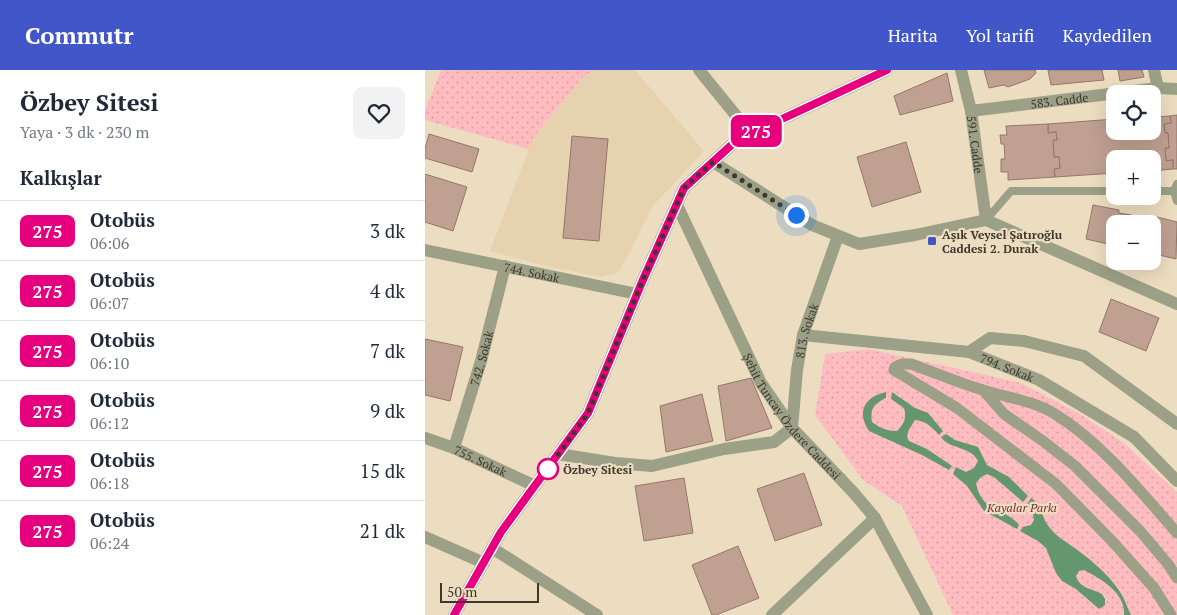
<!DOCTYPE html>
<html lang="tr">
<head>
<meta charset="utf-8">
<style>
	body { margin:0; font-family:"PT Serif",serif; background:#f2f2f3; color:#1f2937; height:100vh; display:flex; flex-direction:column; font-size:19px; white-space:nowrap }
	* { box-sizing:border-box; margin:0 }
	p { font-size:16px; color:#747a83 }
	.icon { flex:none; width:28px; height:28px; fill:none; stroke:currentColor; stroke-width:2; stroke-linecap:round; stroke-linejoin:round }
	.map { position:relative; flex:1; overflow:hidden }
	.drawer { display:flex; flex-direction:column; background:#fff; width:425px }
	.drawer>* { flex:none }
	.badge { padding:0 10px; border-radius:8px; font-size:18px; line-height:32px }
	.tools { position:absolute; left:681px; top:15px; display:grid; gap:10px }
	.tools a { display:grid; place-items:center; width:55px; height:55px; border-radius:10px; background:#fff; box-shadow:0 5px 20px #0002; font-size:25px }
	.scale { position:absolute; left:15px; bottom:12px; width:99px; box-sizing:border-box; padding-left:5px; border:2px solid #3e372c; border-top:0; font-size:14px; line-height:18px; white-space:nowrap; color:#3e372c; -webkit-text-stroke:4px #edddc0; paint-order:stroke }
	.you { position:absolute; width:25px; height:25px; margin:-12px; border:4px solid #fff; border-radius:50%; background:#1a73e8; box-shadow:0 0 0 8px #1a73e833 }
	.map>.badge { position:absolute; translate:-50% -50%; box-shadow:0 0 0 2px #fff }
	h2 { padding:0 20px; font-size:19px; line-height:45px }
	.round { display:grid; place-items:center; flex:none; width:52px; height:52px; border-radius:10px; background:#f2f2f3 }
	.overview { display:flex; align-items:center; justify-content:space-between; height:85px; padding:0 20px }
	h1 { font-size:24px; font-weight:600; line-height:38px }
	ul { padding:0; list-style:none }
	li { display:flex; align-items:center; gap:15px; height:60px; padding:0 20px; border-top:1px solid #e0e1e3 }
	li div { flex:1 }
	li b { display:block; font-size:19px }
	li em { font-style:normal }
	li .badge { min-width:55px; font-weight:700; text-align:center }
	header { display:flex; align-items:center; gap:30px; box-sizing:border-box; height:70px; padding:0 25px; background:#4156c9; color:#fff }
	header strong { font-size:24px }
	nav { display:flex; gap:28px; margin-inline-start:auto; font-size:18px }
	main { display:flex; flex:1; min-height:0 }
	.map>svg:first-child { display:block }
	.built { fill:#e7d2af }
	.park { fill:url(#park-dots) }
	.water { fill:#65976f }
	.building { fill:#bfa091; stroke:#957769 }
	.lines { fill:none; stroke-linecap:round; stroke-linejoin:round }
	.service { stroke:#9ca087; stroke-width:8 }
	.pedestrian { stroke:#9ca087; stroke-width:11 }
	.minor { stroke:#9ca087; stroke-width:12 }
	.tertiary { stroke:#9ca087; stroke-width:12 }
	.line-casing { stroke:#fff; stroke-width:11 }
	.line { stroke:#e6007e; stroke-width:8 }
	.walk { stroke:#3e372c; stroke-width:5; stroke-dasharray:0 9 }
	.poi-dot { fill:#4156c9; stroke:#edddc0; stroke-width:2 }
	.stop-dot { fill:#fff; stroke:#e6007e; stroke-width:2.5 }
	.labels { text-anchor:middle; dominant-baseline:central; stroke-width:4.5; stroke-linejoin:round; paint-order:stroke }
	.street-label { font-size:12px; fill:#3e372c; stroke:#edddc0 }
	.poi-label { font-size:12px; font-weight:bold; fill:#3e372c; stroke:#edddc0; text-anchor:start }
	.stop-label { font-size:12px; font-weight:bold; fill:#3e372c; stroke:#edddc0; text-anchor:start }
	.park-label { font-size:12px; font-style:italic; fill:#7d2d3b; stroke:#edddc0 }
</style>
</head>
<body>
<header>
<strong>Commutr</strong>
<nav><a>Harita</a><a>Yol tarifi</a><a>Kaydedilen</a></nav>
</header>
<main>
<section class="drawer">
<div class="overview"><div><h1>Özbey Sitesi</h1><p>Yaya · 3 dk · 230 m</p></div><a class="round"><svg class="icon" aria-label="heart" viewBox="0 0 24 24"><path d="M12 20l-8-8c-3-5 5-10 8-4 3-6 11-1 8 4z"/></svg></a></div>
<h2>Kalkışlar</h2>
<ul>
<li><span class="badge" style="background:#e6007e;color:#fff">275</span><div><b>Otobüs</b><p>06:06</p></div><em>3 dk</em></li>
<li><span class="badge" style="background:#e6007e;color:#fff">275</span><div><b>Otobüs</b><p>06:07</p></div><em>4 dk</em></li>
<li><span class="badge" style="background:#e6007e;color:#fff">275</span><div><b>Otobüs</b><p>06:10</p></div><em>7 dk</em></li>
<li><span class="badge" style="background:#e6007e;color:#fff">275</span><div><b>Otobüs</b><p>06:12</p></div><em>9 dk</em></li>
<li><span class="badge" style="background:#e6007e;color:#fff">275</span><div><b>Otobüs</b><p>06:18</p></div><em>15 dk</em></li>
<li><span class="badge" style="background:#e6007e;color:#fff">275</span><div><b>Otobüs</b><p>06:24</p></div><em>21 dk</em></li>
</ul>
</section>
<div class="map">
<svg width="752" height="545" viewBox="0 0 752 545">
	<defs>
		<pattern id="park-dots" width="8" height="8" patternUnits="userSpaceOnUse" patternTransform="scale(1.25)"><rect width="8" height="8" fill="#febcc1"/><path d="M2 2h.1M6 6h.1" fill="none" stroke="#dba2a6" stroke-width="1.8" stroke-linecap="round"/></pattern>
	</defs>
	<rect width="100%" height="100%" fill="#edddc0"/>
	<path class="built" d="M169,0H210L279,81L227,137L207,178L193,203L174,207L121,196L65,181L108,68L158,7Z"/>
	<g class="park">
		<path d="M16,0H169L158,7L108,68L104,79L0,50V40Z"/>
		<path d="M444,279L596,313L655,344L699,373L752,422V545H528L477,436L438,410L390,345L400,284Z"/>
	</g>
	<g class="water">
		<path d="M461,322V328C449,334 445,338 447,352C455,358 462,361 472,361C479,354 482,348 479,338L466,329L467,322L490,338L503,343L518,361L514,365C507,357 501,351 490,350C486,357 479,364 484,371L502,379L527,396L524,400L497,385L444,361C431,341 440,327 461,322Z"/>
		<path d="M521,364L530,370L553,377L562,395L584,407L603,426L598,432L569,407L562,404L556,407L551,413C557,443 578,436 594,455L592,459L559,441L542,416L528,404L531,397L541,402L549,398L553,391C546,376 525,380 516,367Z"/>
		<path d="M606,428C617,435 616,445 622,454C630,467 644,473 655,482C669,492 690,511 698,527C701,533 703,539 706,545H699C701,523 676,509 659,500L654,501L651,506C655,519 666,518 677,524L680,529V535L674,539L651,519L637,511L631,503L621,478L613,471L595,461L598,457L606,455L609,450L608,444L602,435Z"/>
	</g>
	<g class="building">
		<path d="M559,0H610L611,3L605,9L583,17L579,15L564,18Z"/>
		<path d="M623,0H677L679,10L626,15Z"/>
		<path d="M693,0H717L719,7L695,11Z"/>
		<path d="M522,3L528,31L475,45L469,26Z"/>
		<path d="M752,45V99H748V90L741,91L740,78H744L743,63H740L739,54L746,53L745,46Z"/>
		<path d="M745,46L746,53L739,54L740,63H743L744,78H740L741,91L748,90V99L728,101V89H690V103L630,107L629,99L635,98L634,87H629L628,70H632L631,62L623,63V54L690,49V61H728V47Z"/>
		<path d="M623,54V63L631,62L632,70H628L629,87H634L635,98L629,99L630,107L583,110V102H576V89H580L579,74H576L575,65H582L581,56Z"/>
		<path d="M4,64L54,79L47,102L0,88V79Z"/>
		<path d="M147,66L183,69L174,171L138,168Z"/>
		<path d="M481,72L496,122L447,137L432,87Z"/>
		<path d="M0,104L42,117L28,161L0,152Z"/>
		<path d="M668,135L694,140V143L706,145V149L720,152L721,149L731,151L732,147L752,152L751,189L730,184L729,186H728V154H690V178L683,176V174L661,169Z"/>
		<path d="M686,229L734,248L721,281L674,262Z"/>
		<path d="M0,269L38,277L25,331L0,325Z"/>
		<path d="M326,308L347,358L301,371L293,316Z"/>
		<path d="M277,324L288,371L241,382L235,336Z"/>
		<path d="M379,403L397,455L350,471L332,419Z"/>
		<path d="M259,408L268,463L219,471L210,416Z"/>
		<path d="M313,476L334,528L291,545H287L267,495Z"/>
	</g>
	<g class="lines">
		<g class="service">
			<path d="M752,114L749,121L752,131"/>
			<path d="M728,121H749"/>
			<path d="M561,150L586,121H690"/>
		</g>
		<g class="pedestrian">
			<path d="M559,321L579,344L618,371L650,396L715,461L743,494L752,508"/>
			<path d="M746,545L729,518L687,471L631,414L532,338L469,300L470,297L477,294H486C511,303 536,314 561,321C584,328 609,331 630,344C678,374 715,421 752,463"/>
		</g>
		<g class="minor">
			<path d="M274,0L326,64"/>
			<path d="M729,0L733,18"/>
			<path id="s1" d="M546,41L733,18L752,19"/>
			<path d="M288,92L387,155L434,174L490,165L561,150L752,234"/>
			<path id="s2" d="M0,180L212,224"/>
			<path id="s3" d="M378,265L544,282L614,310L709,367L752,411"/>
			<path d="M544,282L565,268L599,271L659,286L752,354"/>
			<path id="s4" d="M0,368L29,378L110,416"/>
			<path id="s5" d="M29,378L56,291L80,196"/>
			<path id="s6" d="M133,384L190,393L227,396L299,379L349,372L367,358L372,300L378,265L413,166"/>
			<path d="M0,467L59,493"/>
			<path d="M67,478L172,545"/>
			<path d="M347,545L450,448"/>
		</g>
		<g class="tertiary">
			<path id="s7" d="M536,0L546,41L561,150"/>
			<path id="s8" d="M252,135L336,313L367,358L428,422L450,448L502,545"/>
			<path d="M29,545L76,462L163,343L217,212L259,118L312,70L462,0"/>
		</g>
	</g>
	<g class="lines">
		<g class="line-casing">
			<path id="line" d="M29,545L76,462L163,343L217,212L259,118L312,70L462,0"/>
		</g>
		<use href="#line" class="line"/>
		<path class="walk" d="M123,399L163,343L217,212L259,118L288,92L371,145"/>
	</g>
	<rect class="poi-dot" x="502" y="166" width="10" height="10" rx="2.5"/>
	<circle class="stop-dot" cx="123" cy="399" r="10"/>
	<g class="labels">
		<g class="street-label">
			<text stroke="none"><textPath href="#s1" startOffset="89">583. Cadde</textPath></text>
			<text stroke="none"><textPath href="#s7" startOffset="76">591. Cadde</textPath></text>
			<text stroke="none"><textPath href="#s2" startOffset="109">744. Sokak</textPath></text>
			<text stroke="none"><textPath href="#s6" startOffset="341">813. Sokak</textPath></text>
			<text stroke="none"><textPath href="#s5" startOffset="94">742. Sokak</textPath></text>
			<text stroke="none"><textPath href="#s3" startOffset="208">794. Sokak</textPath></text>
			<text stroke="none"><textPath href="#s8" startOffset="242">Şehit Tuncay Özdere Caddesi</textPath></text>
			<text stroke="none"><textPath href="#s4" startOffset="60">755. Sokak</textPath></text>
		</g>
		<g class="poi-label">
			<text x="517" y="164">Aşık Veysel Şatıroğlu<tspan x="517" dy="14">Caddesi 2. Durak</tspan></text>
		</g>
		<g class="stop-label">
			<text x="138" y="399">Özbey Sitesi</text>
		</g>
		<g class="park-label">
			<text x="597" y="437">Kayalar Parkı</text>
		</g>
	</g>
</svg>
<div class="tools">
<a><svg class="icon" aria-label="locate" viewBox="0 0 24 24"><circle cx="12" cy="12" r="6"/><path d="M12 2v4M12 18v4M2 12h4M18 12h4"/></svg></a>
<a>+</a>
<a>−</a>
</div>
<div class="scale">50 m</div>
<div class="you" style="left:371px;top:145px"></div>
<b class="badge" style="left:331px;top:61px;background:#e6007e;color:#fff">275</b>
</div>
</main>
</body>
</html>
